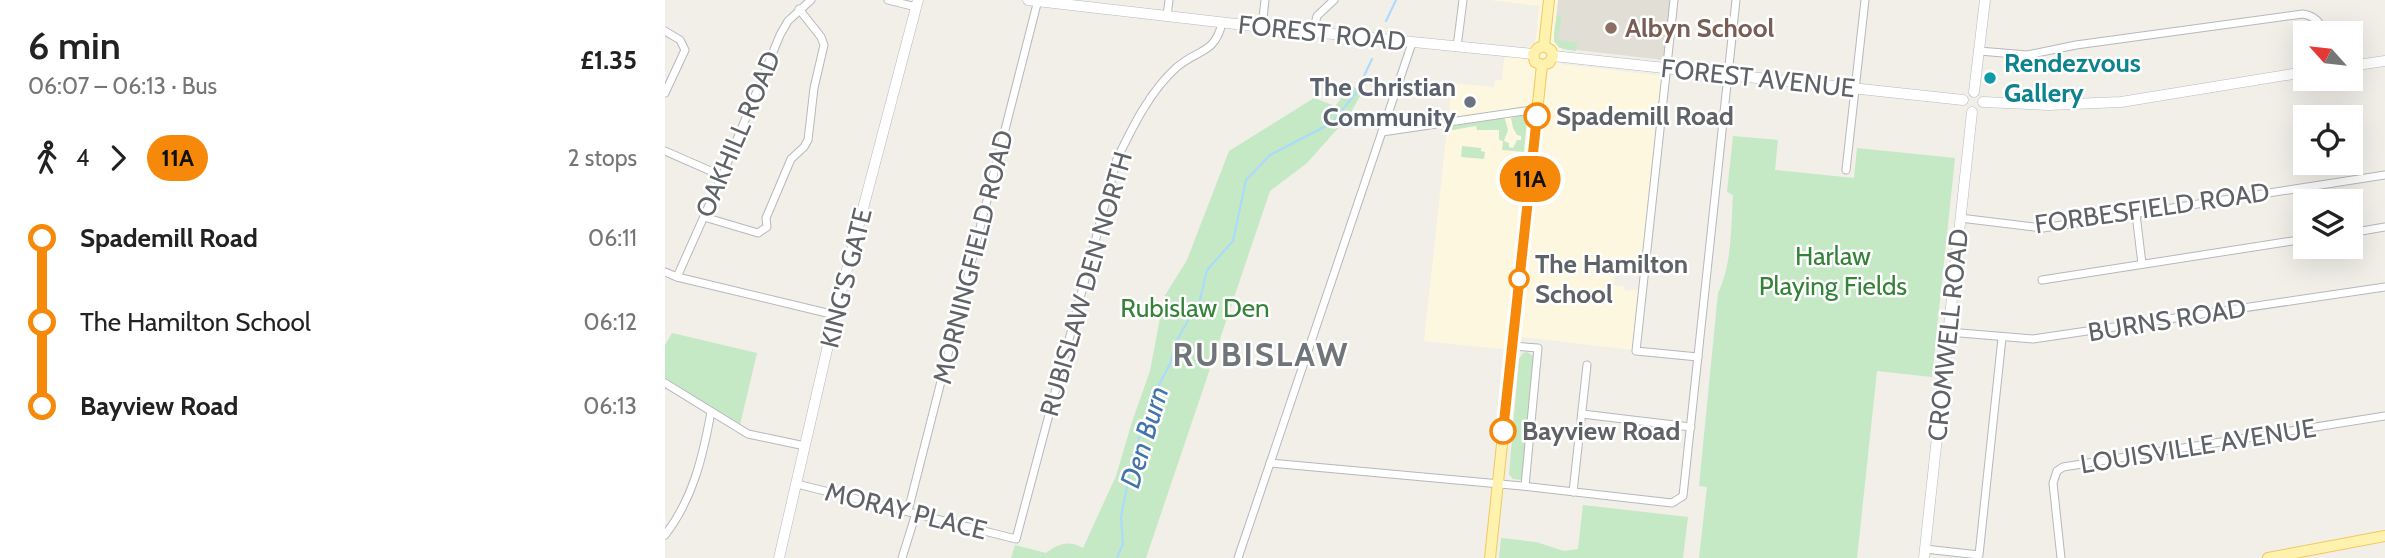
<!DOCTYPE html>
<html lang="en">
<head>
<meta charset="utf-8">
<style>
	body { margin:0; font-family:Cabin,sans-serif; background:#f2f2f2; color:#222; height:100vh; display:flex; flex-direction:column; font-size:26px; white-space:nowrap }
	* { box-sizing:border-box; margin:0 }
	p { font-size:23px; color:#767676 }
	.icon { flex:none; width:38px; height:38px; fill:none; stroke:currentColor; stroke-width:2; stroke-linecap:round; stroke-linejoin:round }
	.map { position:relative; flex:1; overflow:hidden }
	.panel { display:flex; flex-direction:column; background:#fff; width:665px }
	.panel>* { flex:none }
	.badge { padding:0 14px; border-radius:23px; font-size:24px; line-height:46px }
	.needle { width:46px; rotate:297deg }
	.fabs { position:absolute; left:1628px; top:21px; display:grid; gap:14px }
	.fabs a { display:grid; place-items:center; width:70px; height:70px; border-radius:0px; background:#fff; box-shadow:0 7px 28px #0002; font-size:35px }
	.map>.badge { position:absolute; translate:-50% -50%; box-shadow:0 0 0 4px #fff }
	.legs { display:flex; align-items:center; gap:10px; height:77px; padding:0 28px; font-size:23px }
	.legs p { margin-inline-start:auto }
	.overview { display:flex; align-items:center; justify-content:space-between; height:119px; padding:0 28px }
	h1 { font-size:38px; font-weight:600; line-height:52px }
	ul { padding:0 28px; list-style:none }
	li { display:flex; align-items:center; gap:24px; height:84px; font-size:26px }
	li i { display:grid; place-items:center; width:10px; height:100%; margin:0 9px; background:currentColor }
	li i::after { content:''; width:18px; height:18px; margin:-9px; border:5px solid; border-radius:50%; background:#fff }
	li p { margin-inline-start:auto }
	li:first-child i { background:linear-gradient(#0000 50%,currentColor 0) }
	li:last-child i { background:linear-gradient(currentColor 50%,#0000 0) }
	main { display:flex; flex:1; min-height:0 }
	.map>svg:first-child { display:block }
	.commercial { fill:#fef7e0 }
	.education { fill:#e1ded6 }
	.green { fill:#c5e8c5 }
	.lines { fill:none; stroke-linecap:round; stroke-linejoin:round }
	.stream { stroke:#aadaff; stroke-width:2 }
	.street-casing { stroke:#b5b8bc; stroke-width:9 }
	.secondary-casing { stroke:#b6babf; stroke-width:11 }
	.primary-casing { stroke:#f2c960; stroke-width:12 }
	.street { stroke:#fff; stroke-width:7 }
	.secondary { stroke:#fff; stroke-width:10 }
	.primary { stroke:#fff2af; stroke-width:10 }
	.line-1-casing { stroke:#fff; stroke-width:16 }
	.line-1 { stroke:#f6880a; stroke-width:10 }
	.education-dot { fill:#8d6e63; stroke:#fff; stroke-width:2.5 }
	.culture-dot { fill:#0f9aa8; stroke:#fff; stroke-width:2.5 }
	.worship-dot { fill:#6b7280; stroke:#fff; stroke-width:2.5 }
	.stop-1-dot { fill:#fff; stroke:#f6880a; stroke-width:3.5 }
	.labels { text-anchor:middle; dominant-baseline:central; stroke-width:5; stroke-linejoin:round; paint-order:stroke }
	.education-label { font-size:26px; font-weight:bold; fill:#785e54; stroke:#fff; text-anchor:start }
	.street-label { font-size:26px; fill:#5f6368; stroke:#fff }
	.culture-label { font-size:26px; font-weight:bold; fill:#0d838f; stroke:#fff; text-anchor:start }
	.worship-label { font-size:26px; font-weight:bold; fill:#5b616d; stroke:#fff; text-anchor:end }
	.stop-label { font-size:26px; font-weight:bold; fill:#5f6368; stroke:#fff; text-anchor:start }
	.park-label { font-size:26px; fill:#348238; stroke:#fff }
	.water-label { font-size:28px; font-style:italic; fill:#4174aa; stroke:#fff }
	.district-label { font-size:33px; font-weight:bold; letter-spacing:2px; fill:#70757a; stroke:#fff }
</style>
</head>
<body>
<main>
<section class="panel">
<div class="overview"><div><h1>6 min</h1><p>06:07 – 06:13 · Bus</p></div><b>£1.35</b></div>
<div class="legs"><svg class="icon" aria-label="walk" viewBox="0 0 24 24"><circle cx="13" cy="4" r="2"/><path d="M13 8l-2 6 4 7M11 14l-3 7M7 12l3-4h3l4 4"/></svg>4<svg class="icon" aria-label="forward" viewBox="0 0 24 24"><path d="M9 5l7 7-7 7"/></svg><b class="badge" style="background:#f6880a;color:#111">11A</b><p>2 stops</p></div>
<ul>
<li><i style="color:#f6880a"></i><b>Spademill Road</b><p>06:11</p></li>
<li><i style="color:#f6880a"></i><span>The Hamilton School</span><p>06:12</p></li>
<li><i style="color:#f6880a"></i><b>Bayview Road</b><p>06:13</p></li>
</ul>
</section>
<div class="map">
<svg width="1720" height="558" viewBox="0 0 1720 558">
	<rect width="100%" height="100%" fill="#f1efe8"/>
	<path class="commercial" d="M825,0H893L889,41L897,49L896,64L997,76L976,275L950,272L948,285L959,286L960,291L975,289L968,350L857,337L855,351L759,341L787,83L829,87L830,80H837L840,52L862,54L871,39L874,6Z"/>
	<path class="education" d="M893,0H1005L999,60L894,48L889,41Z"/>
	<g class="green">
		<path d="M892,14L897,18L892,40L912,42L911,51C882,48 889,37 892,14Z"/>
		<path d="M686,86L698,91L683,117L642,163L605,191L481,558H346L350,545L381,553C394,543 404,540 418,548L451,476L467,422L485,371L499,297L522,260L564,151L649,98L670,106Z"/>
		<path d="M858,115L862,119L859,152L837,150L838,141L834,140V130H812L811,126L782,131V127L838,118L840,119L843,130L839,141L844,143V147L848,148L852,140H856V136L852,135L848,128L846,118Z"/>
		<path d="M1068,136L1113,140L1110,170L1189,178L1192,148L1290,158L1267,377L1212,371L1192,558H1034L1042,487L1034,486L1053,293C1067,264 1066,228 1068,195L1062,192Z"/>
		<path d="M797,146L816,148V151L820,152L819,159L796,157Z"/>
		<path d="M7,333L92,353L74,429L0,383V345Z"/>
		<path d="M862,352L870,357L857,480L848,479L844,474L854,359L858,353Z"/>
		<path d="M918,505L1023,517L1018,558H834L836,538L871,542L899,551L913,549Z"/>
	</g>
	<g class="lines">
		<g class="stream">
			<path d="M721,21L731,0"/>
			<path d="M452,558L458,544L456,517L467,461L486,400L505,364L512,340L535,300L542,270L568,241L581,180L605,155L667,123L691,93L707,59"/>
		</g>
		<g class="street-casing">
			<g id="street">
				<path d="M223,0L251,7"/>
				<path d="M1009,0L971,351L1033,357"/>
				<path d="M502,16L504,0"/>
				<path d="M597,27L600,0"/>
				<path d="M0,31L15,40L20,50L0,93"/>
				<path d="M648,32L652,16L669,0"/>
				<path d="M792,47L798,0"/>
				<path d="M1314,51L1362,55L1411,45L1638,14C1649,16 1656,22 1658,33"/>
				<path d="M717,132L873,109"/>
				<path d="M0,151L57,176"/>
				<path d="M1181,170L1200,0"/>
				<path d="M1471,214L1477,264"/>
				<path d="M39,217L93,233L102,227L101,218L126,159L139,147L143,140L149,88L159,45L156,37L134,9"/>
				<path d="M1295,218L1378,228L1720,175"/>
				<path d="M1685,233L1720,227"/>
				<path d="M0,272L12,277L170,315"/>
				<path d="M12,277L57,176L115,35L123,21L146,0"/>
				<path d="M1377,280L1640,239"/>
				<path d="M1283,332L1368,339L1720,287"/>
				<path d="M847,346L873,348L860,486"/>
				<path d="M0,383L83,434L140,446"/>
				<path d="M917,414L1026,427"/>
				<path d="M605,463L857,486L1007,503L1018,496L1071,0"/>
				<path d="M132,484L351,539L452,159C468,126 485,91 512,67C533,49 550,54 557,23"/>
				<path d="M908,492L922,365"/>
				<path d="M243,511L373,0"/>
				<path d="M0,535C28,499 38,456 46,412"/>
				<path d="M1260,549L1314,555L1337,338"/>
				<path d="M237,558L251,513"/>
				<path d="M573,558L747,43"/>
				<path d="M1396,558L1388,483L1392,471L1398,467L1720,416"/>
			</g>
		</g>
		<g class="secondary-casing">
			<g id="secondary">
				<path d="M363,0L597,27L868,54"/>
				<path d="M888,56L1298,100"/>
				<path d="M1685,66L1720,61"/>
				<path d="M1309,92L1320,0"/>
				<path d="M1318,102L1384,105L1456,102L1640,72"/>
				<path d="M114,558L170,315L253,0"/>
				<path d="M1259,558L1307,112"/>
			</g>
		</g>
		<g class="primary-casing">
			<g id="primary">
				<path d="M879,46L884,0"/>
				<path d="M877,65L884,63L888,56L886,50L879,46"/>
				<path d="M877,65L870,62L868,54L873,48L879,46"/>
				<path d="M825,558L877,65"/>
				<path d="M1603,558L1720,536"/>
			</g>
		</g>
		<use href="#street" class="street"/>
		<use href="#secondary" class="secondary"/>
		<use href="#primary" class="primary"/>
	</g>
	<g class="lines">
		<g class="line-1-casing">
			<path id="line-1" d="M838,431L872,116"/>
		</g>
		<use href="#line-1" class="line-1"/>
	</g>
	<circle class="education-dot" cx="946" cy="28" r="7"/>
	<circle class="culture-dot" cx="1325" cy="78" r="7"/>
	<circle class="worship-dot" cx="805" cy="102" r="7"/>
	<g class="stop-1-dot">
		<circle cx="872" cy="116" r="12"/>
		<circle cx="854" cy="279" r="9"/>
		<circle cx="838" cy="431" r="12"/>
	</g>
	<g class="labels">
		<g class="education-label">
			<text x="960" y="28">Albyn School</text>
		</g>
		<g class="street-label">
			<text transform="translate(657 33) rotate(6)">FOREST ROAD</text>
			<text transform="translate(1093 78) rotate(6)">FOREST AVENUE</text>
			<text transform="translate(73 134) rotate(-67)">OAKHILL ROAD</text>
			<text transform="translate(1487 208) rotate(-8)">FORBESFIELD ROAD</text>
			<text transform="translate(308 257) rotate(-76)">MORNINGFIELD ROAD</text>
			<text transform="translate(181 278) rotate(-76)">KING'S GATE</text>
			<text transform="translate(421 284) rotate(-74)">RUBISLAW DEN NORTH</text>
			<text transform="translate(1502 320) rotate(-9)">BURNS ROAD</text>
			<text transform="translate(1283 335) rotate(-84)">CROMWELL ROAD</text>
			<text transform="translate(1533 446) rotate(-9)">LOUISVILLE AVENUE</text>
			<text transform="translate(241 511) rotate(14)">MORAY PLACE</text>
		</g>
		<g class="culture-label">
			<text x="1339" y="63">Rendezvous<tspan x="1339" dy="30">Gallery</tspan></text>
		</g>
		<g class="worship-label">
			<text x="791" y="87">The Christian<tspan x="791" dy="30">Community</tspan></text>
		</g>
		<g class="stop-label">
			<text x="891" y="116">Spademill Road</text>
			<text x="870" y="264">The Hamilton<tspan x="870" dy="30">School</tspan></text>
			<text x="857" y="431">Bayview Road</text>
		</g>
		<g class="park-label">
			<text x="1168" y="256">Harlaw<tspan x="1168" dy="30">Playing Fields</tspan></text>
			<text x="530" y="308">Rubislaw Den</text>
		</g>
		<g class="water-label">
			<text transform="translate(479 437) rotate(-73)">Den Burn</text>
		</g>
		<g class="district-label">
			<text x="596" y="354">RUBISLAW</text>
		</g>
	</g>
</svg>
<div class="fabs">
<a><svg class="needle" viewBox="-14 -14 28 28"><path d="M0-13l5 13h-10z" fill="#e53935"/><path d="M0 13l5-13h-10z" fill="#767676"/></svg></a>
<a><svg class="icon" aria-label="locate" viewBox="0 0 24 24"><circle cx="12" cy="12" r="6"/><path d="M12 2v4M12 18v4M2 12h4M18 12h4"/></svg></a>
<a><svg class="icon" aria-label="layers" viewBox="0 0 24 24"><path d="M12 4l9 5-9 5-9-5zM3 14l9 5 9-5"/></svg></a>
</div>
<b class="badge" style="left:865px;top:179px;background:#f6880a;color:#111">11A</b>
</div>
</main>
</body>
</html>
